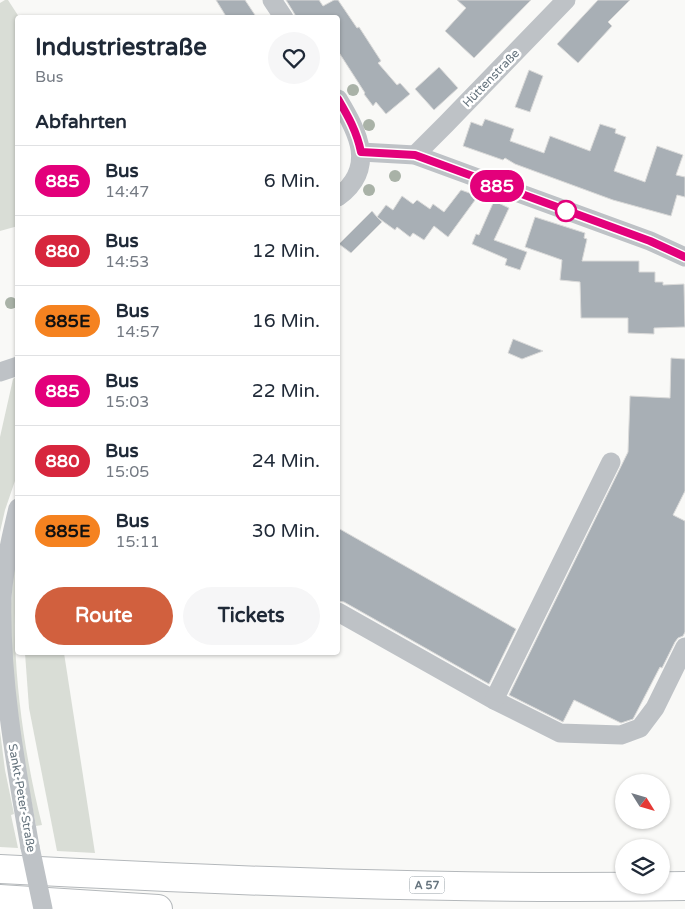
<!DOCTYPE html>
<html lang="de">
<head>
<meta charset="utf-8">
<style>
	body { margin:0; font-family:"Varela Round",sans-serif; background:#f6f6f7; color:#1f2937; height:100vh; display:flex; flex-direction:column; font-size:19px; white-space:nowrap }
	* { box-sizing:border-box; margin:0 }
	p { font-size:16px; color:#747a83 }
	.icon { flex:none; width:28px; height:28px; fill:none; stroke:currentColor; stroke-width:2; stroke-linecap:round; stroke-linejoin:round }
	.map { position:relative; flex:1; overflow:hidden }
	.drawer { position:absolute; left:15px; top:15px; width:325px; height:640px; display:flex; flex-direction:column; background:#fff; border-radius:5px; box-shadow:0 1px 4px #0004 }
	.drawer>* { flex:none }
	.badge { padding:0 10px; border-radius:16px; font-size:18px; line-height:32px }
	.needle { width:32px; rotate:127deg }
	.tools { position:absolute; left:615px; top:774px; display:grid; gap:10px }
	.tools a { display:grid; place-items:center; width:55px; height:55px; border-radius:50%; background:#fff; box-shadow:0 1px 4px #0004; font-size:25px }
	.map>.badge { position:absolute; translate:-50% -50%; box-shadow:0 0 0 2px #fff }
	h2 { padding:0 20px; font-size:19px; line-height:45px }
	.round { display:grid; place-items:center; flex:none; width:52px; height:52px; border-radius:26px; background:#f6f6f7 }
	.head { display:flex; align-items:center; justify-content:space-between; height:85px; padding:0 20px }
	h1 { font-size:24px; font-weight:700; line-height:38px }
	.button { display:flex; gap:10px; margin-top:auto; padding:10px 20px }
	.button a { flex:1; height:58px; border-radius:30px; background:#d1603e; color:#fff; font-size:20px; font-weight:700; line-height:58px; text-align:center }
	.button a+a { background:#f6f6f7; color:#1f2937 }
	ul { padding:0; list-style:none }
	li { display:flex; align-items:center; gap:15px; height:70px; padding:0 20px; border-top:1px solid #e0e1e3 }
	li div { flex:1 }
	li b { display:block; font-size:19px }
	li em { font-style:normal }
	li .badge { min-width:55px; font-weight:700; text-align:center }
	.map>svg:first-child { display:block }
	.green { fill:#d9ddd6 }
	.building { fill:#a8afb5; stroke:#dadad9 }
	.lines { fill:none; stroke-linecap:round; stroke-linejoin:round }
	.highway-casing { stroke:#b4b8bb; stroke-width:30 }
	.minor { stroke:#bec2c6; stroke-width:19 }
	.highway { stroke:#fff; stroke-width:28 }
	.minor-bridge { stroke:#bec2c6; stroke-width:19 }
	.tree { fill:#a9b2a7 }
	.line-casing { stroke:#fff; stroke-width:11 }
	.line { stroke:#e3007b; stroke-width:8 }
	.stop-dot { fill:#fff; stroke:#e3007b; stroke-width:2.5 }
	.labels { text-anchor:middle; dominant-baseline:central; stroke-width:5; stroke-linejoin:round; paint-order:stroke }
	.shield { fill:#fff; stroke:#949ea5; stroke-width:1 }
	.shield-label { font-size:11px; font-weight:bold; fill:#66747e }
	.street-label { font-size:12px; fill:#66747e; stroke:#fff }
</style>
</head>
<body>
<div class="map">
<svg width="685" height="909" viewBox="0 0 685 909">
	<rect width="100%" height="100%" fill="#f9f9f7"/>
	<g class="green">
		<path d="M5,0H8L19,17L18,18V226L0,231V3Z"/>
		<path d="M17,376V475L5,510L0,532V437L13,379Z"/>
		<path d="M17,541C17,574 14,607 15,640C17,701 27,765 42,825L36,826C26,773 15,721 11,667C8,625 12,583 17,541Z"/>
		<path d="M25,653H64L95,853L57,851L29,708Z"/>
		<path d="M0,731L5,770L14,814L11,815L18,848L0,847Z"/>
	</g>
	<g class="building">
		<path d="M216,0H245L257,18H227Z"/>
		<path d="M286,0H319L323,6L334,0H338L357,28L359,27L381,61L378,63L397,85L400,83L410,94L386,114L376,102L373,106L364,94L365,93L338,51V18H297Z"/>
		<path d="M457,0H531L474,58L445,31L466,8Z"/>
		<path d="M598,0H630L608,22L612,26L578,63L557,44Z"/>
		<path d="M439,67L458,88L434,110L415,89Z"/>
		<path d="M529,70L543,76L530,112L515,107Z"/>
		<path d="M485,119L514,129L510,141L544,153L550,136L590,151L600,124L616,129L615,133L626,137L614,171L645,182L657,146L683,155L676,175L685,177V197L677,195L671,216L613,200L515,164L505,158L503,160L463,146L471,122L482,126Z"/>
		<path d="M461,190L478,196L448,237L434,226L424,240L413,233L410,237L397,227L395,230L377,217L382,222L351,253L339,244L372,211L377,217L386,205L393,210L402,196L413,204L417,200L430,209L433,204L444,212Z"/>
		<path d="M494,201L509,208L494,240L527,252L520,270L505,265L507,259L472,244L476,234L479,235Z"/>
		<path d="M535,217L585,233L584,238L587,239L582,261H639V272H655V282H663V285L684,284L685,327L654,328V334L628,333V318H581L580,282L560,280L562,260L525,247Z"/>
		<path d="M513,339L543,351L522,359L508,353Z"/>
		<path d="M671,358L685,359V491L673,515L685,521V632L683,636L678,638L675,642L662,668L660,667L633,719L621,723L574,700L563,722L509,695L628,452L630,396L670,398Z"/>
		<path d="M338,528L516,629L489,684L344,602L338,601Z"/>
	</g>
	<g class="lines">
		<g class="highway-casing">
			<g id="highway">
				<path d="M0,869C228,881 457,890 685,886"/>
				<path d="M0,899L158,909"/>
			</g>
		</g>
		<g class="minor">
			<path d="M272,0L284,18"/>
			<path d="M338,99C358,132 377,168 338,197"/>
			<path d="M361,152L415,155L650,241L685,257"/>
			<path d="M415,155L446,124L566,0"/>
			<path d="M0,372L18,366"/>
			<path d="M18,508C11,537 4,567 2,598C0,680 16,767 30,847"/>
			<path d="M338,612L494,700L560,733L621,735L640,728L655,708L685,647"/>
			<path d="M494,700L611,462"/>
		</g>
		<use href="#highway" class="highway"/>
		<path class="minor-bridge" d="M30,847L43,909"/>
	</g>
	<g class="tree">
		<circle cx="353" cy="90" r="6"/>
		<circle cx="369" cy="125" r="6"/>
		<circle cx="395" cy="176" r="6"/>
		<circle cx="369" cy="190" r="6"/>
		<circle cx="11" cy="303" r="6"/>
	</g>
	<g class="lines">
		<g class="line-casing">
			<path id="line" d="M338,99C348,116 357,132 361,152L415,155L650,241L685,257"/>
		</g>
		<use href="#line" class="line"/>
	</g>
	<circle class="stop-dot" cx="566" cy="211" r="10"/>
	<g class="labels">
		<rect class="shield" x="409.5" y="876.5" width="35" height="17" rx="4"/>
		<g class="shield-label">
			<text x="427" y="885">A 57</text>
		</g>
		<g class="street-label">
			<text transform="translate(491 78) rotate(-46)">Hüttenstraße</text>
			<text transform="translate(22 798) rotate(80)">Sankt-Peter-Straße</text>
		</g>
	</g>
</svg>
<div class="tools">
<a><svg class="needle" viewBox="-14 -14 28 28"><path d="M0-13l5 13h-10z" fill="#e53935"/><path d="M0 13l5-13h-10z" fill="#747a83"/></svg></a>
<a><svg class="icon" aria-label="layers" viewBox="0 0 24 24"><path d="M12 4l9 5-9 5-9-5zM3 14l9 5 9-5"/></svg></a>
</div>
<b class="badge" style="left:497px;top:186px;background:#e3007b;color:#fff">885</b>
<section class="drawer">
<div class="head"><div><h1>Industriestraße</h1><p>Bus</p></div><a class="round"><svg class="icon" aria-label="heart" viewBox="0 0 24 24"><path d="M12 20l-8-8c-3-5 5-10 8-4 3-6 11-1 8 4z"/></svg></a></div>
<h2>Abfahrten</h2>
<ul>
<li><span class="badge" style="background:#e3007b;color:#fff">885</span><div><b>Bus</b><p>14:47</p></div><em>6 Min.</em></li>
<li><span class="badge" style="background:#d7263d;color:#fff">880</span><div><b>Bus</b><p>14:53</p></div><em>12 Min.</em></li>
<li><span class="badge" style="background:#f58220;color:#111">885E</span><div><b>Bus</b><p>14:57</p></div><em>16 Min.</em></li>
<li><span class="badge" style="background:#e3007b;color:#fff">885</span><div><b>Bus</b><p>15:03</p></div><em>22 Min.</em></li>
<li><span class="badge" style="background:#d7263d;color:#fff">880</span><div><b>Bus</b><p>15:05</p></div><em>24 Min.</em></li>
<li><span class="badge" style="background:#f58220;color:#111">885E</span><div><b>Bus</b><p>15:11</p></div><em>30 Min.</em></li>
</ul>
<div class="button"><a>Route</a><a>Tickets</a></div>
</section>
</div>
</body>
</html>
